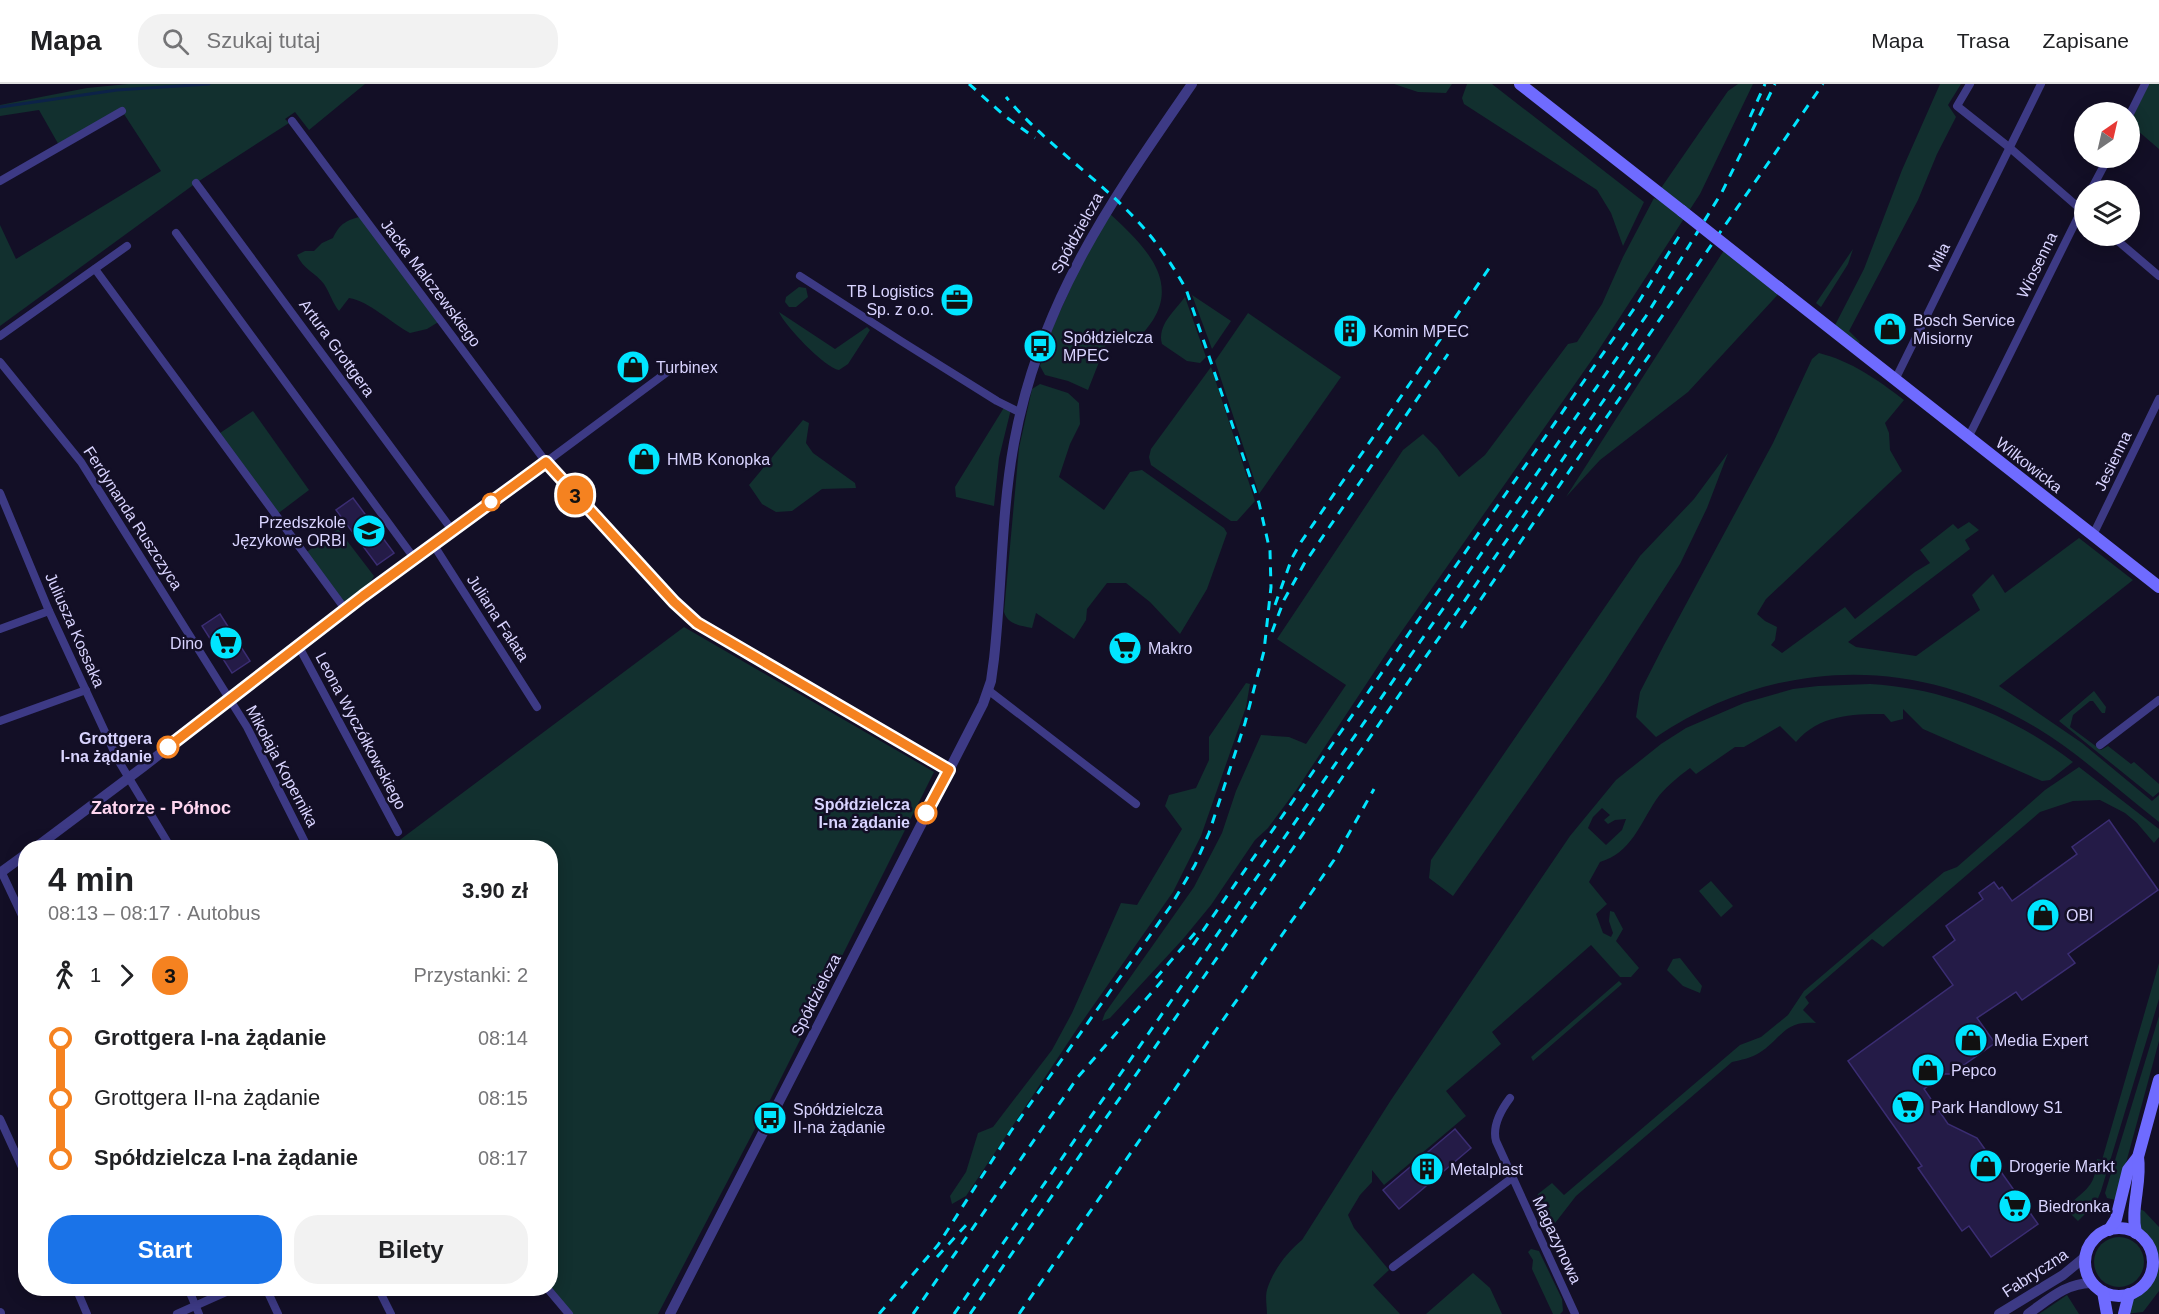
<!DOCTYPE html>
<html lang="pl">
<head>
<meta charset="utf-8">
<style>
	body { margin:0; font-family:Helvetica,sans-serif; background:#f2f2f2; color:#202124; height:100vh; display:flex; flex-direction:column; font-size:22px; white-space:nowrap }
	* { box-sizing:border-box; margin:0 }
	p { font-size:20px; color:#757577 }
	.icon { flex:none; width:33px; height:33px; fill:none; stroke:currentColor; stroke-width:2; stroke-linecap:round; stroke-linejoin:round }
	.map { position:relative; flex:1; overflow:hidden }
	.sheet { position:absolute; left:18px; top:756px; width:540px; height:456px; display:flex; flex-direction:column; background:#fff; border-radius:24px; box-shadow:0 3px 15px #0003 }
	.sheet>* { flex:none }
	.badge { padding:0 12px; border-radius:20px; font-size:21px; line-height:39px }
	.needle { width:39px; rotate:34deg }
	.fabs { position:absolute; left:2074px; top:18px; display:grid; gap:12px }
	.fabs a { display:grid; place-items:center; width:66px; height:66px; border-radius:50%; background:#fff; box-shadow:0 3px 15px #0003; font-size:30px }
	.map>.badge { position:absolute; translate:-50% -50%; box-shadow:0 0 0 3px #fff }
	.legs { display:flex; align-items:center; gap:9px; height:66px; padding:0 30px; font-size:20px }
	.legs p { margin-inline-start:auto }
	.summary { display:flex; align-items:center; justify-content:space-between; height:102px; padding:0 30px }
	h1 { font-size:33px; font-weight:700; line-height:45px }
	.action { display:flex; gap:12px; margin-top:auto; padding:12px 30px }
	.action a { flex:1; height:69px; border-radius:24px; background:#1a73e8; color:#fff; font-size:24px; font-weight:700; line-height:69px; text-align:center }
	.action a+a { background:#f2f2f2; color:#202124 }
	ul { padding:0 30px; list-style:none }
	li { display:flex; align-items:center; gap:21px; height:60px; font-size:22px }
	li i { display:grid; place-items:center; width:9px; height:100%; margin:0 8px; background:currentColor }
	li i::after { content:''; width:15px; height:15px; margin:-8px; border:4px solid; border-radius:50%; background:#fff }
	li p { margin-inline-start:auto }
	li:first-child i { background:linear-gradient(#0000 50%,currentColor 0) }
	li:last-child i { background:linear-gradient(currentColor 50%,#0000 0) }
	header { display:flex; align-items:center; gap:36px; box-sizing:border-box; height:84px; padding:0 30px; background:#fff; border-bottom:2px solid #e0e0e0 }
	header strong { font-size:28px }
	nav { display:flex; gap:33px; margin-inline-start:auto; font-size:21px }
	.search { width:420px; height:54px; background:#f2f2f2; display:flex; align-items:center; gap:15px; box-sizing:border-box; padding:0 21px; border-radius:24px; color:#757577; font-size:22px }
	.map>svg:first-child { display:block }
	.green { fill:#12302f; fill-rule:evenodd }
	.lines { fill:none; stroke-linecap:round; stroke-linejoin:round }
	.stream { stroke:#0c2248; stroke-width:3 }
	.building { fill:#241b47; stroke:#3b2d73; stroke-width:1.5 }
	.minor { stroke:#3d3a85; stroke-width:8 }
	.tertiary { stroke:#3d3a85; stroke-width:10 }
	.secondary { stroke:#6f6bff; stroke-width:12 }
	.rail { stroke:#00e5ff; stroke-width:3; stroke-dasharray:9 8; stroke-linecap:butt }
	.secondary-bridge { stroke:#6f6bff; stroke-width:12 }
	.line-1-casing { stroke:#fff; stroke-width:14 }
	.line-1 { stroke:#f58220; stroke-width:9 }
	.stop-1-dot { fill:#fff; stroke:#f58220; stroke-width:3 }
	.labels { text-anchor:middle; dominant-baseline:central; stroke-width:5; stroke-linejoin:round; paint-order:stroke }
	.street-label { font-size:16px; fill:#d9d4ff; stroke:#130f26 }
	.poi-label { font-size:16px; fill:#d9d4ff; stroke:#130f26; text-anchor:start }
	.stop-label { font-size:16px; font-weight:bold; fill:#d9d4ff; stroke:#130f26; text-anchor:end }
	.neighbourhood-label { font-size:18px; font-weight:bold; fill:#ffd6f0; stroke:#130f26 }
</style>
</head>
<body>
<header>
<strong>Mapa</strong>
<div class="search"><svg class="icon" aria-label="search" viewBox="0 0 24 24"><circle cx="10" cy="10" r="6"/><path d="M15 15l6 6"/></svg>Szukaj tutaj</div>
<nav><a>Mapa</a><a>Trasa</a><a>Zapisane</a></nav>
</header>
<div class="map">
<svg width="2159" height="1230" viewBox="0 0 2159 1230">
	<rect width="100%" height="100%" fill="#130f26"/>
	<g class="green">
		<path d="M128,0H365L309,46L295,28L285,35L289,39L196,99L0,242V141L16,175L161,87L122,27L60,63L39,26L0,32V21L87,4Z"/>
		<path d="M1394,0H1452L1446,9L1418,8Z"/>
		<path d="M1467,0H1492L1644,118L1623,162L1611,129L1597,106L1464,20L1462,14Z"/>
		<path d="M1738,0H1753L1700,110L1596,270L1390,564L1297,705L1268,744L1255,756L1211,821L1183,855L1110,934L1102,937L1105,929L1194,803L1222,749L1236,707L1261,651L1289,653L1306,660L1346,601L1277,555L1403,366L1423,350L1437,364L1459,393L1485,371L1568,260L1577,258L1602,220L1623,173L1654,114L1684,129L1661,104L1728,7Z"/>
		<path d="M1940,0H1961L1948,21L1956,33L1937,70L1918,116L1849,247L1860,258L1855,265L1832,247L1864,185L1902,86Z"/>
		<path d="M2148,0H2159V65L2130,40Z"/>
		<path d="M1106,126C1136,155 1181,191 1153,236C1148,244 1141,251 1135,258L1110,250L1088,306L1068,297L1045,291L1040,282L1047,256Z"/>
		<path d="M363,132L440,237L427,245L410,249C391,239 369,217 349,214L339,227C332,218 330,209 324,200C316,189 303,185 297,171L305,167H314L322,159L333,154C340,139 347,136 363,132Z"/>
		<path d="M1728,160L1782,206L1688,308L1600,376L1566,413Z"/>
		<path d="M1853,165L1848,180L1821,223L1816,219Z"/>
		<path d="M799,203L806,204L808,213L796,223H789L785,218L786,213Z"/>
		<path d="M1192,211L1231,237L1212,265Z"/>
		<path d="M1185,213L1206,273L1200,279L1187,277L1162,260C1157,241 1174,228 1185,213Z"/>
		<path d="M779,228L835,265L867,243L870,246L848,280L839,286C825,284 784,241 779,228Z"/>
		<path d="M1248,229L1341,293L1259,410L1215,277Z"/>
		<path d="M1819,269C1851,277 1878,296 1904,316L1885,339L1889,349L1890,366L1902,387L1766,515L1757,530L1765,537L1777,543L1775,556L1771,561L1782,569L1845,523L1855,535L1915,488L1930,479L1920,466L1953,440L1958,445L1969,438L1979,446L1965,456L1970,465L1848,558L1856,563L1916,572L1980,526L1972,511L1993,490L2005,509L2079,454L2133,496L1999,602L2082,659L2152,717L2159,711V738C2119,707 2080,670 2037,644C1914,569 1774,574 1656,653L1636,633L1640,608L1664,561L1773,359L1812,275Z"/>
		<path d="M1211,283L1255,417L1237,437H1231L1151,381L1149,373L1151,365Z"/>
		<path d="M1040,300L1068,309L1079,319L1080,340L1070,360L1059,393L1104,426L1130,388L1142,386L1224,444L1227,449L1207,505L1180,550L1150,518L1126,499H1107L1087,525L1086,536L1074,555L1036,529L1032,544C1020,541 1008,541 1004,528L1019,364L1032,305Z"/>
		<path d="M1005,322L1011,325L999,374L994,422L956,413L955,403Z"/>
		<path d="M253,327L309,406L276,431L217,351Z"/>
		<path d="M803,336L809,339L806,359L813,369L855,399L856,404L822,405L792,427L776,428L762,420L749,401Z"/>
		<path d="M1728,369L1707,424L1680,480L1604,598L1453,812L1429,794L1431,776L1640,472L1694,415Z"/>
		<path d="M338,445L374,492L363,512L345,525L304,470Z"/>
		<path d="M684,543L934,688L770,1016L658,1230H572L551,1203L550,764H389Z"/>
		<path d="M1246,599L1250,600L1246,623L1201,752L1173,808L1079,942L966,1112L952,1120L950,1112L966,1088L978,1049L993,1043L1052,966L1072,929L1121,819L1137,821L1182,745L1165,722L1169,711L1196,704L1209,676V653Z"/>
		<path d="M1870,600C1945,604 2014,633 2073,678L2050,696L2042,697L1923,645L1903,625V635L1891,638L1884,630C1851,630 1819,631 1796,658L1780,642L1744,663H1735L1696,690L1690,684C1678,693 1664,704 1656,716C1640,740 1631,769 1600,778L1589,798L1607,820L1596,830L1603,849L1611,853L1613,849L1609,837L1610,827L1614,828L1623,845L1616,857L1639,884L1631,893H1620L1591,861L1492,948L1501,960L1446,1007L1466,1032L1384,1101L1372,1086V1098L1360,1111L1348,1131L1354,1144L1389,1186L1373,1201L1400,1230H1267C1267,1223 1265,1213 1267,1206C1272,1188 1287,1168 1302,1156L1391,1016L1570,752L1616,696L1661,660L1686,644L1744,619L1793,605L1818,602ZM1602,724L1610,731L1604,736L1608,740L1615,736L1626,735L1622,746L1606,761L1588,744L1593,733Z"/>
		<path d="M2094,607L2106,623L2105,629H2102L2093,617H2090L2073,631L2070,643L2101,666L2108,662L2131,680L2134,678L2159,700V708L2153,713L2059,637Z"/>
		<path d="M2079,683L2159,745V753L2154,759L2137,739L2125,729L2100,716L2073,717L2040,728L1883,863L1872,855L1805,913L1809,919L1803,926L1816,939C1783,936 1783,954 1759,969C1751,974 1741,976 1732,978L1576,1112L1552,1143H1547L1535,1119L1538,1110L1552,1099L1564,1111L1740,961L1761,953L1788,931L1804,907L1944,788L1957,783L2045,706Z"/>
		<path d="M1711,797L1733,822L1721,833L1699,807Z"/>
		<path d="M1680,874L1702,902L1700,909L1683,902L1667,886L1673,875Z"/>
		<path d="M2159,879V915L2101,1107L2096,1119L2078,1137L2071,1130V1119C2089,1103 2095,1101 2097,1075L2102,1076Z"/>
		<path d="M1619,897L1622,900L1533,977L1531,973Z"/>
		<path d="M2159,932V957L2116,1116L2107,1114L2105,1109Z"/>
		<path d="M2135,1123L2144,1127L2159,1143V1207L2143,1228L2124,1230L2129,1210L2145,1199L2153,1181L2150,1165L2136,1149Z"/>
		<circle cx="2119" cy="1178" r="25"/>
		<path d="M1531,1165L1539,1167L1562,1215L1563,1227L1560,1230H1553L1532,1185L1533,1176L1528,1168Z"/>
		<path d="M1473,1189L1490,1204L1502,1230H1426Z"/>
		<path d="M2067,1211L2079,1230H2039Z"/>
	</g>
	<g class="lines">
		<path class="stream" d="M0,23L117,6L209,0"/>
	</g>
	<g class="building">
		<path d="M353,414L394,469L377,481L336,426Z"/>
		<path d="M220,530L250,577L232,589L202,542Z"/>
		<path d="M2109,736L2158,806L2068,870L2075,879L2022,916L2016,908L1977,934L1995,959L1951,990H1945L1924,1005L1948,1040L1977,1054L2038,1140L1991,1173L1969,1142L1962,1147L1918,1084L1922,1082L1848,977L1953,901L1933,873L1955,856L1946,842L1983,815L1979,809L1994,798L1999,805L2002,803L2012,817L2077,770L2072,763Z"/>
		<path d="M1455,1045L1471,1064L1399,1125L1383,1106Z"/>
	</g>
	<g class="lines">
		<g class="minor">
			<path d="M1970,0L1957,22L2010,64L2085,129"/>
			<path d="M2130,30L2145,0"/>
			<path d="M292,37L546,378L674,283"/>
			<path d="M0,97L122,27"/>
			<path d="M196,99L452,446"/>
			<path d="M2091,106L2108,74"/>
			<path d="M176,149L414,474"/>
			<path d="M2112,152L2159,192"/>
			<path d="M95,185L345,525"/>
			<path d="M800,192L901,257L997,317L1021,329"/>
			<path d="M0,252L127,162"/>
			<path d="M0,278L81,378L247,643L308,764"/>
			<path d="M1895,296L2041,0"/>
			<path d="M1968,354L2085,119"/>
			<path d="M0,409L49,527L118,676L171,764"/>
			<path d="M2093,451L2159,315"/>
			<path d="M433,460L537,623"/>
			<path d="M0,545L49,527"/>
			<path d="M298,561L398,748"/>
			<path d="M988,606L1136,720"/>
			<path d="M0,637L86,606"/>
			<path d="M2100,661L2159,616"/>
			<path d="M1,787L26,840"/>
			<path d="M1510,1014C1501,1026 1492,1042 1496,1057L1575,1230"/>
			<path d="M0,1035L26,1092"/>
			<path d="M1393,1183L1512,1094"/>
			<path d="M76,1204L87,1230"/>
			<path d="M188,1204L199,1230"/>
			<path d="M266,1204L278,1230"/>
			<path d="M378,1204L391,1230"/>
			<path d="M547,1204L569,1230"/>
			<path d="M177,1230L235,1204"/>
		</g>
		<g class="tertiary">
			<path d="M35,764L143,683L363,512L546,378L673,518L697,539L949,686"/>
			<path d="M0,789L26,770"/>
			<path d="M0,1229V1230"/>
			<path d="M670,1230L983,620L991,597L994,575C1002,503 1001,430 1014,359C1040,217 1112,116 1192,0"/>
			<path d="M1999,1230L2063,1191L2086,1172"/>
			<path d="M2028,1230C2048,1216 2067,1198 2093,1199"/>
		</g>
		<g class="secondary">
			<path d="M1520,0L1682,127"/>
			<path d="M1779,204L2159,503"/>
			<circle cx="2119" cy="1178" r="34"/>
			<path d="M2109,1146L2116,1135L2128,1086L2138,1073L2159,996"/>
			<path d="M2136,1149C2130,1124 2142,1099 2138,1073"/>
			<path d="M2103,1208L2107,1230"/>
			<path d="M2124,1230L2129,1210"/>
		</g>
		<g class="rail">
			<path d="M969,0L1006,33L1035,54"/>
			<path d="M1750,33L1765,0"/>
			<path d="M1275,521L1292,474L1301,458L1492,180"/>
			<path d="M1461,544L1653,266"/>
			<path d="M1272,548L1284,516L1304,480L1448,270"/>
			<path d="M1193,861L1638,219L1681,149"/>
			<path d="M1156,894L1195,849"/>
			<path d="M937,1173L967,1140"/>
			<path d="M879,1230L938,1161L1011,1047L1170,823L1195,781L1209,749L1245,639L1264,567L1271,503L1270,467L1259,419L1186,205C1173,182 1159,161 1142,142C1100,95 1046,61 1006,13"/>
			<path d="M913,1230L1078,993L1167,891"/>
			<path d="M954,1230L1646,232L1722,108L1775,0"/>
			<path d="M970,1230L1823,0"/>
			<path d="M1019,1230L1334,776L1374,705"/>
		</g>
		<path class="secondary-bridge" d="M1682,127L1779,204"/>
	</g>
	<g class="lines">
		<g class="line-1-casing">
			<path id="line-1" d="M168,663L363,512L546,378L674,518L697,539L949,686L926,729"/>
		</g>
		<use href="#line-1" class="line-1"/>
	</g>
	<defs>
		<g id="office-disc" transform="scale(1.725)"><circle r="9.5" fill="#00e5ff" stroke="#130f26"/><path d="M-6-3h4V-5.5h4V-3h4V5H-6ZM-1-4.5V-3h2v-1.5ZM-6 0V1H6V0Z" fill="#111"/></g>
		<g id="shop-disc" transform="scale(1.725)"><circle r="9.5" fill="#00e5ff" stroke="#130f26"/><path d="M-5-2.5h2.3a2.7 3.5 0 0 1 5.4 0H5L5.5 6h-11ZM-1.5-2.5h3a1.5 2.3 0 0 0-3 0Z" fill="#111"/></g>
		<g id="building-disc" transform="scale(1.725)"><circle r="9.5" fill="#00e5ff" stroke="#130f26"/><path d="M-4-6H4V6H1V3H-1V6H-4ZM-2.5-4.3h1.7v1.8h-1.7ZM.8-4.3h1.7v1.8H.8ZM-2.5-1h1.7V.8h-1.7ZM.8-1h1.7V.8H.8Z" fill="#111"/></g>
		<g id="bus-disc" transform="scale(1.725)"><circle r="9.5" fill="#00e5ff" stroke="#130f26"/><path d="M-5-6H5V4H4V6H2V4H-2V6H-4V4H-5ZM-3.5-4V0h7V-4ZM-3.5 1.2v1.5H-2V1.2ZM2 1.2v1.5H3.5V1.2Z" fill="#111"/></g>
		<g id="school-disc" transform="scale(1.725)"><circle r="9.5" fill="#00e5ff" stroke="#130f26"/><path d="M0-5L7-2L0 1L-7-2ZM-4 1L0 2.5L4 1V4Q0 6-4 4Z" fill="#111"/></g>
		<g id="supermarket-disc" transform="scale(1.725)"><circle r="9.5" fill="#00e5ff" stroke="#130f26"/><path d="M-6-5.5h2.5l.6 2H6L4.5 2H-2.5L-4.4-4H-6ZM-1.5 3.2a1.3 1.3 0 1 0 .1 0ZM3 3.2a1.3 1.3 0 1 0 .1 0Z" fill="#111"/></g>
	</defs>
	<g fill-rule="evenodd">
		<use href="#office-disc" x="957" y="216"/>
		<use href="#shop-disc" x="1890" y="245"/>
		<use href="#building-disc" x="1350" y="247"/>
		<use href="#bus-disc" x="1040" y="262"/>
		<use href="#shop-disc" x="633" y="283"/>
		<use href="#shop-disc" x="644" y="375"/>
		<use href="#school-disc" x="369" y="447"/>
		<use href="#supermarket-disc" x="226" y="559"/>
		<use href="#supermarket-disc" x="1125" y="564"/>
		<use href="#shop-disc" x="2043" y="831"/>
		<use href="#shop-disc" x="1971" y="956"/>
		<use href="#shop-disc" x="1928" y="986"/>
		<use href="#supermarket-disc" x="1908" y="1023"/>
		<use href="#bus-disc" x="770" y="1034"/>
		<use href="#shop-disc" x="1986" y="1082"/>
		<use href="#building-disc" x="1427" y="1085"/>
		<use href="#supermarket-disc" x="2015" y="1122"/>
	</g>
	<g class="stop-1-dot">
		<circle cx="491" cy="418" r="8"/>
		<circle cx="168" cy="663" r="10"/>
		<circle cx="926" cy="729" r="10"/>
	</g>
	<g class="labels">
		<g class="street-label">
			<text transform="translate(1077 149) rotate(-61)">Spółdzielcza</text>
			<text transform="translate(1939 173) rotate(-64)">Miła</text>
			<text transform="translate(2037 181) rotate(-64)">Wiosenna</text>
			<text transform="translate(431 199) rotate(53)">Jacka Malczewskiego</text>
			<text transform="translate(337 264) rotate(54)">Artura Grottgera</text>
			<text transform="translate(2113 377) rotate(-64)">Jesienna</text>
			<text transform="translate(2029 381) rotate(38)">Wilkowicka</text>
			<text transform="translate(133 434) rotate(57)">Ferdynanda Ruszczyca</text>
			<text transform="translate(498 534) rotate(57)">Juliana Fałata</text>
			<text transform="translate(75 546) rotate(66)">Juliusza Kossaka</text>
			<text transform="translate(361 647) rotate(62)">Leona Wyczółkowskiego</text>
			<text transform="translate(282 682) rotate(62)">Mikołaja Kopernika</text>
			<text transform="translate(816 911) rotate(-63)">Spółdzielcza</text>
			<text transform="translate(1557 1156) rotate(65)">Magazynowa</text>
			<text transform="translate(2035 1189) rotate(-33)">Fabryczna</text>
		</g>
		<g class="poi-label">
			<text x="934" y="207" text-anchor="end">TB Logistics<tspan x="934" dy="18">Sp. z o.o.</tspan></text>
			<text x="1913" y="236">Bosch Service<tspan x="1913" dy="18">Misiorny</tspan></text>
			<text x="1373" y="247">Komin MPEC</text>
			<text x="1063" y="253">Spółdzielcza<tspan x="1063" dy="18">MPEC</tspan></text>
			<text x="656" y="283">Turbinex</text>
			<text x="667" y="375">HMB Konopka</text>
			<text x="346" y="438" text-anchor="end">Przedszkole<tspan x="346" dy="18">Językowe ORBI</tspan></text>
			<text x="203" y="559" text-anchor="end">Dino</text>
			<text x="1148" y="564">Makro</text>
			<text x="2066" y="831">OBI</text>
			<text x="1994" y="956">Media Expert</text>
			<text x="1951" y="986">Pepco</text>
			<text x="1931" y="1023">Park Handlowy S1</text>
			<text x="793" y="1025">Spółdzielcza<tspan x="793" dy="18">II-na żądanie</tspan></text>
			<text x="2009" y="1082">Drogerie Markt</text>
			<text x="1450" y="1085">Metalplast</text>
			<text x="2038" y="1122">Biedronka</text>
		</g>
		<g class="stop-label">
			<text x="152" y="654">Grottgera<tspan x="152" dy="18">I-na żądanie</tspan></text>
			<text x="910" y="720">Spółdzielcza<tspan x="910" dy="18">I-na żądanie</tspan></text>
		</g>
		<g class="neighbourhood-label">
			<text x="161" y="724">Zatorze - Północ</text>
		</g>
	</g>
</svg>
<div class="fabs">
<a><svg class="needle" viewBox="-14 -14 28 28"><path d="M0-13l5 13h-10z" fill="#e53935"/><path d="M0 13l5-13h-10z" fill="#757577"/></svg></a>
<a><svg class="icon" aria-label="layers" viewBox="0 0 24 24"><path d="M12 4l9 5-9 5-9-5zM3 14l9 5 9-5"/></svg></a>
</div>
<b class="badge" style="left:575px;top:411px;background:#f58220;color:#111">3</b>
<section class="sheet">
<div class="summary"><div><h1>4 min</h1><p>08:13 – 08:17 · Autobus</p></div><b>3.90 zł</b></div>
<div class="legs"><svg class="icon" aria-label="walk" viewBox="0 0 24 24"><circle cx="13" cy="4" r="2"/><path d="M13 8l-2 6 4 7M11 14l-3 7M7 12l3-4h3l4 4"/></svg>1<svg class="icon" aria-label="forward" viewBox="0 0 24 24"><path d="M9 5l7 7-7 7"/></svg><b class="badge" style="background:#f58220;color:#111">3</b><p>Przystanki: 2</p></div>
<ul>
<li><i style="color:#f58220"></i><b>Grottgera I-na żądanie</b><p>08:14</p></li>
<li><i style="color:#f58220"></i><span>Grottgera II-na żądanie</span><p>08:15</p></li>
<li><i style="color:#f58220"></i><b>Spółdzielcza I-na żądanie</b><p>08:17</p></li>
</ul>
<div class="action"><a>Start</a><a>Bilety</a></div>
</section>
</div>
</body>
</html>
